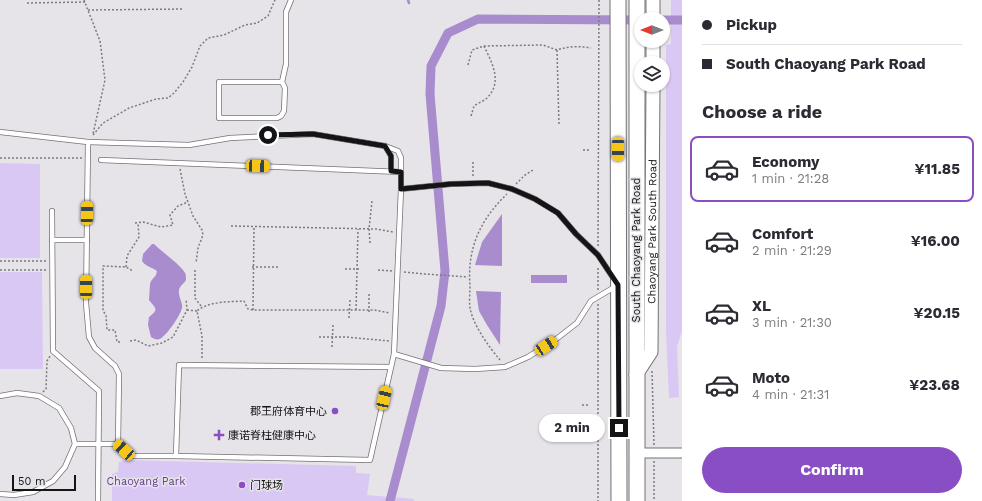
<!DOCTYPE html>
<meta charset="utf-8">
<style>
body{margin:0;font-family:"Work Sans","Noto Sans SC",sans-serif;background:#f7f7f7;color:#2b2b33;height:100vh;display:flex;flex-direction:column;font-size:15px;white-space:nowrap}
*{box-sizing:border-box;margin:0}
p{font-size:13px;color:#7c7c81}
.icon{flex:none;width:22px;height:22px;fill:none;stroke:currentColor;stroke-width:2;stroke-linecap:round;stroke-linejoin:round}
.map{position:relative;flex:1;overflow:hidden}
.drawer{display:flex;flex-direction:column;background:#fff;width:300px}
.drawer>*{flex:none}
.guide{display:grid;align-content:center;height:88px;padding:0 20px;background:#fff}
.needle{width:26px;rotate:270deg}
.controls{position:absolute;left:634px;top:12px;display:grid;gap:8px}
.controls a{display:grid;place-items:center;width:36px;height:36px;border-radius:50%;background:#fff;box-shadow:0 1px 3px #0004;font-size:20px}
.scale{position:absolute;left:12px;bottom:10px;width:64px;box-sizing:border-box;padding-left:4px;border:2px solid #141315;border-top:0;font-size:11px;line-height:14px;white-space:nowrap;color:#141315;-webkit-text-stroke:3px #e6e4e9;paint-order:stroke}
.end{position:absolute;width:18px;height:18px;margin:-9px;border:5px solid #141315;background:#fff;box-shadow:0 0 0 2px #fff}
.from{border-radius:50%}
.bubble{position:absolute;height:28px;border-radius:14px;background:#fff;box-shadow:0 1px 3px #0004;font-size:13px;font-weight:700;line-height:28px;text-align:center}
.car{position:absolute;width:12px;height:24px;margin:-12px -6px;border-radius:5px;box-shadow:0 0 3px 1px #0007;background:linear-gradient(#f5c518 24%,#345 0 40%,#f5c518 0 76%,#345 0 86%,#f5c518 0)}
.guide b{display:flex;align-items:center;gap:14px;height:38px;font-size:15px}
.guide b+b{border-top:1px solid #e1e1e2}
.guide i{width:10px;height:10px;background:#2b2b33}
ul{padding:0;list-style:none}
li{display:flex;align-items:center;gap:12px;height:66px;margin:0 8px 6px;padding:0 12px;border:2px solid transparent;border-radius:8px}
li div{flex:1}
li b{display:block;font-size:15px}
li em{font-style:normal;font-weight:700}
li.on{border-color:#894ec4}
li>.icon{width:36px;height:36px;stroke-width:1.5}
h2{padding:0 20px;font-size:18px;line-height:48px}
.primary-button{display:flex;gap:8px;margin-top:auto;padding:8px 20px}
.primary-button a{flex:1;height:46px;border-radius:24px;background:#894ec4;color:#fff;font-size:16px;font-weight:700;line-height:46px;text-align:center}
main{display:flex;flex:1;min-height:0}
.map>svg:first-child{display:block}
.green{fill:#dac8f4}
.water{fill:#a98ccd}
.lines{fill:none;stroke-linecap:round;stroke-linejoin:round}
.stream{stroke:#a98ccd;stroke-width:2.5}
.canal{stroke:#a98ccd;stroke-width:9}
.lane-casing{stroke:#737276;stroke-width:6}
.street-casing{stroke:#737276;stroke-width:11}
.secondary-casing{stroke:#737276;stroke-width:15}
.primary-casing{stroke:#737276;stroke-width:17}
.path{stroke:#7c7a7e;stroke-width:1.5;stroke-dasharray:2 2;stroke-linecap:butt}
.lane{stroke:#fff;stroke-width:4.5}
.street{stroke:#fff;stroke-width:9}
.secondary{stroke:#fff;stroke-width:13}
.primary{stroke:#fff;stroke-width:15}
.route{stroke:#141315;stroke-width:5}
.poi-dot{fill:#894ec4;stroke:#e6e4e9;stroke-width:1.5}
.labels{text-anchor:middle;stroke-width:3;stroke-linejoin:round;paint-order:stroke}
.street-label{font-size:11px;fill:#141315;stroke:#e6e4e9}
.poi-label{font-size:11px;fill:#141315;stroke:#e6e4e9;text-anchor:start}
.park-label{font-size:11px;fill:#66408f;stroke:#e6e4e9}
</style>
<main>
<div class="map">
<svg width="682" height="501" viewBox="0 0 682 501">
<rect width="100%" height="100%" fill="#e6e4e9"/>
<!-- green -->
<g class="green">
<polygon points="671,0 682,0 682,331 677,347 679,397 669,398 666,331 666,45 671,44"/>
<polygon points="0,163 40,164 40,258 0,258"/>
<polygon points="0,272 42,272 43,369 0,369"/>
<polygon points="127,460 356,466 356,473 370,474 367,495 414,499 414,501 112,501 112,474 118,472 119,462"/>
</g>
<!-- water -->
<g class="water">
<polygon points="502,214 502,266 475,265 482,242"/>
<path d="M 152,244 L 154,244 C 160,250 183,267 185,273 C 186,274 186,279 186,280 C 184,284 180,285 179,290 C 178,297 183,302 182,308 C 180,316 167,335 160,339 C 157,340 154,339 151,337 L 148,325 L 149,317 C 159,309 156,309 149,300 L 150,284 L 151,281 L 156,275 L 157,271 C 152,267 146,267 142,261 L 143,254 Z"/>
<rect x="531" y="275" width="36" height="8"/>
<polygon points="476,291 501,292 500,345 487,325 479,311"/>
</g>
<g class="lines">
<!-- stream -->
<polyline class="stream" points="408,0 409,3"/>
<!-- canal -->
<g class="canal">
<polyline points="663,20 682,20"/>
<polyline points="390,501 441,306 445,271 430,94 431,66 448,33 478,19 641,20"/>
</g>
<!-- lane casing -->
<g class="lane-casing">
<g id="lane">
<polyline points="282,82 219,82 219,118 277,118 281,116 284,111 285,88 282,82 286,64 286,12 291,0"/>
<polyline points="0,132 88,142 86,303 89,337 95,348 115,366 119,374 118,444"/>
<polyline points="88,142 189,145 230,138 313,134 385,146 398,151 401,158 401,189"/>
<polyline points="385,146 391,156 391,171"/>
<polyline points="101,160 401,172"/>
<polygon points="488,183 512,189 535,199 558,213 576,234 598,255 618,285 591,301 577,323 555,340 528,357 505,367 475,369 441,368 394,354 401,189 451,184"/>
<polyline points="52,211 53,351 99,391 98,501"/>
<polyline points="52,240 87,240"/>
<polyline points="390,367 179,365 176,456 370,460 394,354"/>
<polyline points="0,396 17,393 39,396 59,408 71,428 75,444 65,467 53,481 33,492 14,495 0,494"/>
<polyline points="75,444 118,444 131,456 176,456"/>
</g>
</g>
<!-- street casing -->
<g class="street-casing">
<polyline id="street" points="636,453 682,453"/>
</g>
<!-- secondary casing -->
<g class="secondary-casing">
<g id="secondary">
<polyline points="653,0 653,19"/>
<polyline points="653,63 653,41"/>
<path id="s1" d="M 636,375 L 651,352 L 653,85"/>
</g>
</g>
<!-- primary casing -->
<g class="primary-casing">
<g id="primary">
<polyline points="618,0 619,501"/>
<polyline points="637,0 637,501"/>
</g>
</g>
<!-- path -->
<g class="path">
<polyline points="84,0 100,41 105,80 93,134"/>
<polyline points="27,3 85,2"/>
<polyline points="88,10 184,9"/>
<polyline points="557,50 559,125"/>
<path d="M 468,65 L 472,50 L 484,46 L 543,45 L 557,50 C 569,46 579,46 591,48"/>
<path d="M 471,116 L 474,106 C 478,103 484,101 487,98 C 503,82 492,63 484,46"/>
<polyline points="93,135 103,123 129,108 156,99 168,98 174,93 183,82 192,67 200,46 208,38 224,35 245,25 257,23 268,16 275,0"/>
<polyline points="583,150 591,150"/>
<polyline points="0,158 82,158"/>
<polyline points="473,162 473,178"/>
<polyline points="180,169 185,194 193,216 202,230 203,235 198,248 196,263"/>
<polyline points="516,184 525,175 533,170"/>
<polyline points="135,223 143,222 161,227 173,225 170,215 178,206 188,202"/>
<polyline points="231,226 376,229 393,232"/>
<polyline points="370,243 369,229 372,201"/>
<polyline points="598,246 599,0"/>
<polyline points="0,261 46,261"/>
<polyline points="126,267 127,256 139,237 138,223"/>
<polyline points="252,267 280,267"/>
<polyline points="345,269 361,269"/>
<polyline points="0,270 46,270"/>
<polyline points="195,270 195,298 201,306"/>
<polyline points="378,270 392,271"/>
<polyline points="404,272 425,274 468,277"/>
<polyline points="598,290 598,266"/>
<polyline points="369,294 369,314"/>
<polyline points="598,304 598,501"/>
<polyline points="187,310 197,311"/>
<polyline points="253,310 254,226"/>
<polyline points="356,310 358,229"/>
<polyline points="349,318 350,300"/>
<polyline points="319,337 346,337 389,341"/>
<polyline points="130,341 136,340 148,346 162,343 173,337 187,310 186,299"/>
<polyline points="120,342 117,342 115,330 107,330 106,315 103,311 103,266 126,267 133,271"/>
<polyline points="332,347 333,325"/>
<path d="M 202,358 L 202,336 L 197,311 C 209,301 229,302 244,301 L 248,309 L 253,310 L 374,310 L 390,313"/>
<path d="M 500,360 C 489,347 473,325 470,308 C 469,301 470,293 470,286 C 467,248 480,220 507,194"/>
<polyline points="652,371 654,445"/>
<polyline points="43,392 46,389 47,361 50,356"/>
<polyline points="582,405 589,405"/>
<polyline points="654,461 654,501"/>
</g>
<!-- lane -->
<use href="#lane" class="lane"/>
<!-- street -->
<use href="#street" class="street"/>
<!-- secondary -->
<use href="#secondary" class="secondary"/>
<!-- primary -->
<use href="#primary" class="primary"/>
</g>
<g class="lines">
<!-- route -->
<polyline class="route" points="268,135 313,134 385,146 391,156 391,171 401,172 401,189 451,184 488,183 512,189 535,199 558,213 576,234 598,255 618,285 619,428"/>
</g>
<!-- markers -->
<g class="poi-dot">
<circle cx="335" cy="411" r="4"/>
<path d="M217 429h4v4h4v4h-4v4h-4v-4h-4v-4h4z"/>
<circle cx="242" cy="485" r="4"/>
</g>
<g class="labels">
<!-- street labels -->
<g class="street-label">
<text dy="4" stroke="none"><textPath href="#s1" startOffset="148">Chaoyang Park South Road</textPath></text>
<text transform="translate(636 250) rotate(-90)" y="4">South Chaoyang Park Road</text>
</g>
<!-- poi labels -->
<g class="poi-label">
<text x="327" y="415" text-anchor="end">郡王府体育中心</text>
<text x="228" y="439">康诺脊柱健康中心</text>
<text x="250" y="489">门球场</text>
</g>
<!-- park labels -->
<g class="park-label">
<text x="146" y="485">Chaoyang Park</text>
</g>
</g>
</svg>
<div class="controls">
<a><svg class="needle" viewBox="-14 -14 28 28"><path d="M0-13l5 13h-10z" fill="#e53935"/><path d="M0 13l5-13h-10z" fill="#7c7c81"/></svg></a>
<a><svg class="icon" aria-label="layers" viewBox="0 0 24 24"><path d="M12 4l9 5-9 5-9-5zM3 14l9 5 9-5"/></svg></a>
</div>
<div class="scale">50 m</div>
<i class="end from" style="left:268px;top:135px"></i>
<i class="end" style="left:619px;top:428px"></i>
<div class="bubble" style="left:539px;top:414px;width:66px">2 min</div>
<i class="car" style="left:618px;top:149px;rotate:180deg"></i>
<i class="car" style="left:258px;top:166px;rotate:92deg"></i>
<i class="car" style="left:87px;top:213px;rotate:1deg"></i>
<i class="car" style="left:86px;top:287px;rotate:0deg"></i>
<i class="car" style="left:546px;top:346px;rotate:57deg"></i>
<i class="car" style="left:384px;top:398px;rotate:13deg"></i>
<i class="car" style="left:124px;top:450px;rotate:312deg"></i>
</div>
<section class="drawer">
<div class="guide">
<b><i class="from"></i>Pickup</b>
<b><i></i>South Chaoyang Park Road</b>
</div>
<h2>Choose a ride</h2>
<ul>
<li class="on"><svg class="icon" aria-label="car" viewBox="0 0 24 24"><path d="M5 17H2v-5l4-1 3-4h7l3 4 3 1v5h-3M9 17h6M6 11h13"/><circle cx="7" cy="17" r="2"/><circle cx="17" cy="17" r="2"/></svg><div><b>Economy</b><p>1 min · 21:28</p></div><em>¥11.85</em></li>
<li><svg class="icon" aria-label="car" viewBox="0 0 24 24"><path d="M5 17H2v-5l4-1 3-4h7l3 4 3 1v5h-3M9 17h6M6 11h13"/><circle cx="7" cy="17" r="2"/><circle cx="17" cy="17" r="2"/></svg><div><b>Comfort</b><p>2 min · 21:29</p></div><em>¥16.00</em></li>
<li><svg class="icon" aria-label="car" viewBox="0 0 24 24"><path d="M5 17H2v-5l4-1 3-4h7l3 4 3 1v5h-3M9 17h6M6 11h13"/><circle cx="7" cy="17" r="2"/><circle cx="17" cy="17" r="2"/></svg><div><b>XL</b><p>3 min · 21:30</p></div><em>¥20.15</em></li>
<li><svg class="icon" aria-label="car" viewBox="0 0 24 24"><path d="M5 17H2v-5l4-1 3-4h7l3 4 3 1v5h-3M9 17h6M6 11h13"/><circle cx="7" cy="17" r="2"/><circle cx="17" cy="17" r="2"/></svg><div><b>Moto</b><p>4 min · 21:31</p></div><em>¥23.68</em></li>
</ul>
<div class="primary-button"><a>Confirm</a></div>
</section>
</main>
